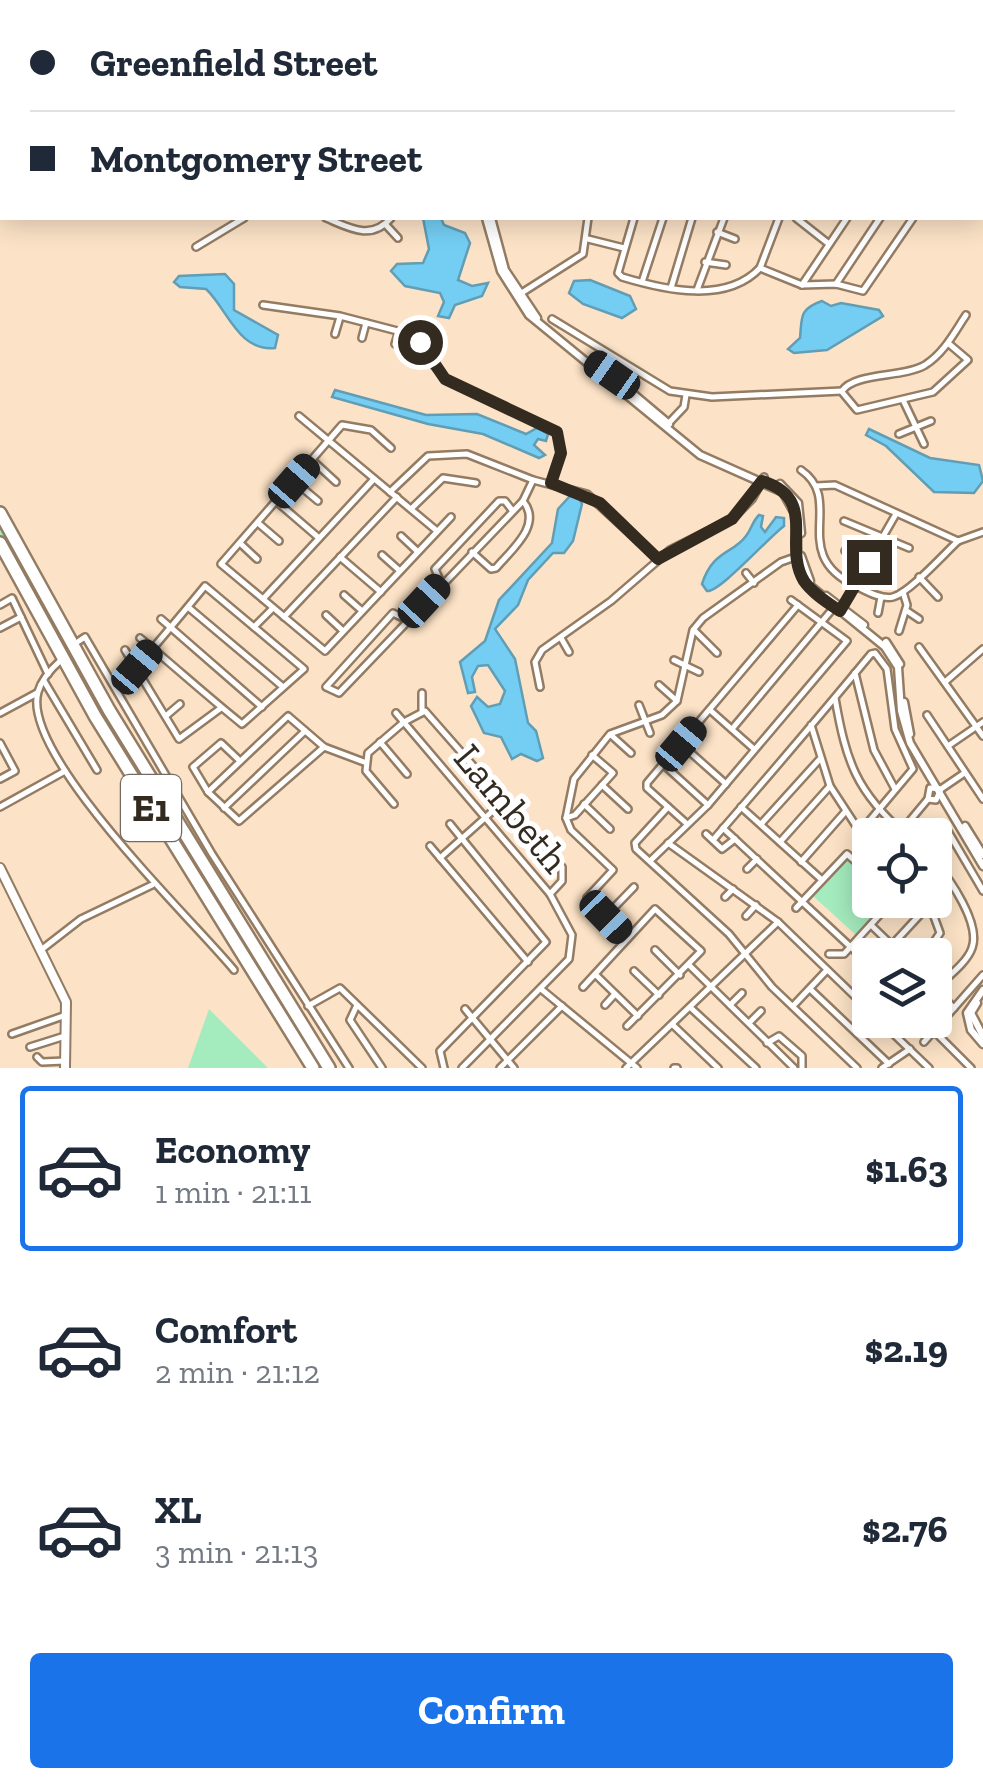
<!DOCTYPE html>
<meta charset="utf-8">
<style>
body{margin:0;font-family:"Zilla Slab",serif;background:#f2f2f3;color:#1f2937;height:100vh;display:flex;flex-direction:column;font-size:38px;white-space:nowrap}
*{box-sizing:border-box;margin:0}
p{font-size:32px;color:#747a83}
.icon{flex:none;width:55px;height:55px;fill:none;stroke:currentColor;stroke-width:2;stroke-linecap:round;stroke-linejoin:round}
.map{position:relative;height:1068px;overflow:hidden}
.panel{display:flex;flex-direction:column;background:#fff;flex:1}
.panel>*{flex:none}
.banner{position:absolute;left:0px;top:0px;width:985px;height:220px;box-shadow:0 5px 25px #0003;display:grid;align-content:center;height:220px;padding:0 30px;background:#fff}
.tools{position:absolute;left:852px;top:818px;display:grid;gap:20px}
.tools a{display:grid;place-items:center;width:100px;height:100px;border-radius:10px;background:#fff;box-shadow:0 5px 25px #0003;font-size:50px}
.end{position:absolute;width:45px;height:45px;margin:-22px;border:12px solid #342b20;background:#fff;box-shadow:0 0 0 5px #fff}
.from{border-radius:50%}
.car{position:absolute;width:30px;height:60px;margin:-30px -15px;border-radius:12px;box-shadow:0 0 8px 2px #0007;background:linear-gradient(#222 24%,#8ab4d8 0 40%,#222 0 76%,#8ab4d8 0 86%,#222 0)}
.banner b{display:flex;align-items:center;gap:35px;height:95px;font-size:38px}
.banner b+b{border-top:2px solid #e0e1e3}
.banner i{width:25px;height:25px;background:#1f2937}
ul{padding:18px 0 0;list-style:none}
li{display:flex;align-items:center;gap:30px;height:165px;margin:0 20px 15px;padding:0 10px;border:5px solid transparent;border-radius:10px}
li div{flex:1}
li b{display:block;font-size:38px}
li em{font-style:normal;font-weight:800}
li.on{border-color:#1a73e8}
li>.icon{width:90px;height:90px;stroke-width:1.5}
.primary-button{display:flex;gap:20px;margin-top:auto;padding:20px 30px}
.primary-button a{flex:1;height:115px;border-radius:10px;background:#1a73e8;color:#fff;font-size:40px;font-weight:800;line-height:115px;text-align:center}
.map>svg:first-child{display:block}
.green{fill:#a4ebbd}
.water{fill:#74cef3;stroke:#619db4;stroke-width:2.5}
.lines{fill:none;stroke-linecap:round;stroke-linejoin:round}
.minor-casing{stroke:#937c63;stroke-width:10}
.tertiary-casing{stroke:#937c63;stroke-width:11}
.secondary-casing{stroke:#937c63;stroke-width:12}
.motorway-casing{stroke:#937c63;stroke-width:16}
.minor{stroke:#fff;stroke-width:5}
.tertiary{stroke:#fff;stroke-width:6}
.secondary{stroke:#fff;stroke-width:8}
.motorway{stroke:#fff;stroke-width:11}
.route{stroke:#342b20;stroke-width:12}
.labels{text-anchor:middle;stroke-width:10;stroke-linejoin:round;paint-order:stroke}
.shield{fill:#fff;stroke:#716b63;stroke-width:2.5}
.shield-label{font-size:38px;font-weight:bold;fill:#342b20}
.street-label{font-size:40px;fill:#342b20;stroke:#fff}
</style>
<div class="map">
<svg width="983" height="1068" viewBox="0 0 983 1068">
<rect width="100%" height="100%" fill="#fce3c7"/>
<!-- green -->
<g class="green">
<polygon points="0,519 326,1068 315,1068 86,693 0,538"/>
<polygon points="848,856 870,875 870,900 890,900 857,936 812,895"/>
<polygon points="209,1009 268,1068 188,1068"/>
</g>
<!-- water -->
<g class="water">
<polygon points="423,218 441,218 444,225 465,233 470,243 458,280 472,286 488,283 482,296 455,305 449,318 438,316 444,302 440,293 405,286 391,271 397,264 423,263 429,249"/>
<path d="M 225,274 L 234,284 L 234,310 L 278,335 L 275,348 C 238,352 227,308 206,289 L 180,287 L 174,282 L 179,276 Z"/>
<polygon points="590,280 630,296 636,309 622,318 583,304 569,293 574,281"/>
<path d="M 822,301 L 831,306 L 841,303 L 879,310 L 883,316 L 827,350 L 794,353 L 788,349 L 800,338 C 802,317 799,309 822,301 Z"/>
<polygon points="335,390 426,415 477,414 526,434 537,428 548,434 546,441 538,439 534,445 545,455 539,458 483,434 428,424 332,397"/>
<polygon points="869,429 930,458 979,465 983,481 974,493 934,492 886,446 866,435"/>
<polygon points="570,496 578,496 582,504 573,541 564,553 553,553 528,580 518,605 495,629 515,659 528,723 536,731 543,758 537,761 521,754 512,759 501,737 484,733 471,706 477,697 488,707 500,704 505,691 488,665 478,666 472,677 475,692 468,693 460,662 485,641 499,600 552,543 558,509"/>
<path d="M 759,515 L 763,516 L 761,527 L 765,532 L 776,517 L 784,518 L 784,526 C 768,538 719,593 707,591 L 702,584 C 713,550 733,554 746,536 C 752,528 752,522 759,515 Z"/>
</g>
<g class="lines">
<!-- minor casing -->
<g class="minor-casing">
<g id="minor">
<polyline points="25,0 25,2"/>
<polyline points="176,0 179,2"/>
<polyline points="193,0 197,2"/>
<polyline points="578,0 578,2"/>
<polyline points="658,0 659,2"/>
<polyline points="686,0 687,2"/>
<polyline points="715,0 715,2"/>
<polyline points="896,0 897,2"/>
<polyline points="354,2 355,0"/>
<polyline points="605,2 605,0"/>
<polyline points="639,2 644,0"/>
<polyline points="982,174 983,175"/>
<path d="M 326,218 C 350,228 371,241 391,218"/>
<path d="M 634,218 L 618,273 L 622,277 C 665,290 726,304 760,268"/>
<polyline points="796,218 829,244"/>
<polyline points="386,225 398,238"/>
<polyline points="717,232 735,239"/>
<polyline points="588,239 624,248"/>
<polyline points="196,247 244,218"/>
<polyline points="705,262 726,265"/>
<polyline points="760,268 802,285 836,284 863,291 913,218"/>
<polyline points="760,268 779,218"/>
<polyline points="642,282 663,218"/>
<polyline points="836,284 880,218"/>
<polyline points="802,285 847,218"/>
<polyline points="671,288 692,218"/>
<polyline points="697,290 724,218"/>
<polyline points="520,294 583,254 588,218"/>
<polyline points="263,305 340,316 409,334 445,379 557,432 561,453 551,483"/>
<polyline points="552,319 670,391 712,397 842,391"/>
<polyline points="335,334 340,317"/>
<polyline points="362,338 366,323"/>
<polyline points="395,344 399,331"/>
<path d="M 842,391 C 855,372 903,378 925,365 C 944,353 954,333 966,315"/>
<polyline points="842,392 857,410 933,392 968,360 948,343"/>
<polyline points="904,402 924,444"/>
<polyline points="299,416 437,531"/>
<polyline points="667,425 684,407 686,395"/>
<polyline points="899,434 931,421"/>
<polyline points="391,448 371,430 342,425 221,564 325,651 451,517"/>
<polyline points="312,460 336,482"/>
<path d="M 801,470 C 846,501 787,554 856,586 C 866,591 882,600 893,597 C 910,592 943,555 958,541"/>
<polyline points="294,481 318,501"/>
<polyline points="816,486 835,485 958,541 983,532"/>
<polyline points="390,492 428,456 467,454 533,480 587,494 658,559"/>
<polyline points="276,501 319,538"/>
<polyline points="412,508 443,478 476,483"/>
<polyline points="844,521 909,548"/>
<polyline points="258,523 279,541"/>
<polyline points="401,536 417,551"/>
<polyline points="241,544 257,559"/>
<polyline points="845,551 887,569"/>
<path d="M 472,552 L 491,569 L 496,568 C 511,550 543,525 523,501"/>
<polyline points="382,555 400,571"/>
<polyline points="340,557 381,592"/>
<polyline points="746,573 754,583"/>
<polyline points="919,577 938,597"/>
<polyline points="441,583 435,569 499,501 505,501 512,510"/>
<polyline points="344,595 361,610"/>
<polyline points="263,599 374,479"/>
<polyline points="0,605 12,598 48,674"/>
<polyline points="188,607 283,687"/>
<polyline points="840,611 896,514"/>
<polyline points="907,611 919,619"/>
<polyline points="878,613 881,597"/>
<polyline points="326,615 342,630"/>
<polyline points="284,617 397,497"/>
<polyline points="161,619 262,707"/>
<polyline points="407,620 393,613 326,687 339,693 523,501 533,480"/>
<polyline points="254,627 273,608"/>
<polyline points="0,628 21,617"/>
<polyline points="694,630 717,653"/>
<polyline points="899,631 907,605 903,592"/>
<polyline points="561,638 569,652"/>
<polyline points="79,641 85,637 212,854 349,1068"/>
<polyline points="919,647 983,736"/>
<polyline points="125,650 179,739 221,708"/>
<polyline points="674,660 699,672"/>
<path d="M 60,661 C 51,669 41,681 38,692 C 20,755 195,922 234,970"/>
<path d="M 137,667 C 160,640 183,613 205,586 L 304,669 L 242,724 C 207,696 174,666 140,638"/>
<polyline points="855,673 874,750 895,789"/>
<polyline points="44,681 97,770"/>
<polyline points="945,682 983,649"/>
<polyline points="659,685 677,701"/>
<polyline points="540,687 535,662 542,650 611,601 670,550 732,519 752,499 764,477"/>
<path d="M 835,698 C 846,761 856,792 906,835"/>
<polyline points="639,705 650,733"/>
<polyline points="422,710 422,693"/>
<polyline points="710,710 754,749"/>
<polyline points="0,713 37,693"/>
<polyline points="396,713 550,894 572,935 569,959 462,1068"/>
<polyline points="167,715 180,704"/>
<polyline points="927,715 983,799"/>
<polyline points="732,729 835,606"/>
<polyline points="611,735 631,753"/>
<polyline points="380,742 407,774"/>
<polyline points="0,743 15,771 0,779"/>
<polyline points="681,744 726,784"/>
<polyline points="948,746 983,722"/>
<polyline points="240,761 221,743 193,767 208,792 239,821 324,747"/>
<polyline points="663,764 708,805"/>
<polyline points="602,785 628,809"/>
<polyline points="941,789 930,788 928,799 936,800 941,789 963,774"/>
<polyline points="208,792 288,716 324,747 364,762"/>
<polyline points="394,804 366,771 368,753 404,722 425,711 562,867 562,881 550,894"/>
<polyline points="584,804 610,829"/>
<polyline points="0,807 65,771"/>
<polyline points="668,807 635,843 636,849 729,934 772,987 857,1068"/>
<polyline points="741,807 822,880"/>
<polyline points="224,808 305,731"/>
<polyline points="566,818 575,815 613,773 592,755"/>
<polyline points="686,823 647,788 647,783 798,605"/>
<polyline points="761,824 819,760"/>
<polyline points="723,828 870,965"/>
<polyline points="706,834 722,849 735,839"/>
<polyline points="898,835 928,799"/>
<polyline points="935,836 946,828 983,891"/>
<path d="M 713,840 C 766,779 819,717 871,654 L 875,653 L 887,669 L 895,729 L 913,769 L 860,832 L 830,786 L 811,725"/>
<polyline points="780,842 830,786"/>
<polyline points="668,843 778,922 870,1011"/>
<polyline points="430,846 528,962"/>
<polyline points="440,858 505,800"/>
<polyline points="651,860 708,805 847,641 791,600"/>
<polyline points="801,862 845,812"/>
<path d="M 935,862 C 950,879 981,924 972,948 C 967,963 946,978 935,989"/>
<polyline points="747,869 757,859"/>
<polyline points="725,897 733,889"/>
<polyline points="796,908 847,854 870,874"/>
<polyline points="746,916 756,905"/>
<polyline points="605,917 634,887"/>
<polyline points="872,926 902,955"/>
<polyline points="627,939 587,898 613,870 571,830 566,818 574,779 610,734 662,715 677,701 693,630 703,618 781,562 798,556"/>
<polyline points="892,945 929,905"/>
<polyline points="41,950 81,919 152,885"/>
<polyline points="655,950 680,975"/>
<polyline points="829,954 844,954 893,900"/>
<polyline points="925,955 940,933 928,900"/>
<polyline points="690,966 794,1068"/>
<polyline points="634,971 659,995"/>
<polyline points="597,976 638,1016"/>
<polyline points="866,985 870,980"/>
<polyline points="583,987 655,909 701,951 627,1026"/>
<polyline points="541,989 637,1068"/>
<polyline points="810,989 889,1064"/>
<polyline points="935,989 954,1008"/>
<polyline points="357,1005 350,1020 382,1068"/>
<polyline points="605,1005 615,994"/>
<polyline points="730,1005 742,993"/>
<polyline points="308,1006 340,988 422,1068"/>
<polyline points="793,1006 827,970"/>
<polyline points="465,1009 514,1068"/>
<polyline points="692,1009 756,1068"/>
<polyline points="879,1020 929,1068"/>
<polyline points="923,1020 971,1068"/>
<polyline points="749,1023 761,1011"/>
<polyline points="904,1023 907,1020"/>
<polyline points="674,1026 718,1068"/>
<polyline points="12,1034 66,1015"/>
<polyline points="924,1042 983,975"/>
<polyline points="767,1043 779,1036 802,1056 802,1068"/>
<polyline points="30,1047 65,1036"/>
<polyline points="37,1057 42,1062 65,1061"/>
<polyline points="444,1068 440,1051 546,942 450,824"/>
<polyline points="500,1068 562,1006"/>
<polyline points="626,1068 778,922"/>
<polyline points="674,1068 677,1068"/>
<polyline points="882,1068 910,1049"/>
</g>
</g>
<!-- tertiary casing -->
<g class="tertiary-casing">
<g id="tertiary">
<polyline points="486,218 501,271 529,315 700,455 783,492 797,517 797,557 804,581 885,647 898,667 901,711 910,743 983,866"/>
<polyline points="491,218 505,270 537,318"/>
<polyline points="606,371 669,424"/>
<polyline points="780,484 798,503 801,533"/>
<polyline points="801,556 810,581"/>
<polyline points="826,596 864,625"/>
<polyline points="886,642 900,664"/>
<polyline points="904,702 910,734"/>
<polyline points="965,826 983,855"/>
<polyline points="983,990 967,1013 971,1030 983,1044"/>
<polyline points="977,1003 971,1013 983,1036"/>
</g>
</g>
<!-- secondary casing -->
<g class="secondary-casing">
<polyline id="secondary" points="0,868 66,1002 65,1068"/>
</g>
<!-- motorway casing -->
<g class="motorway-casing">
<g id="motorway">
<polyline points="0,513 109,710 329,1068"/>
<polyline points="0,543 95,716 313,1068"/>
</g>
</g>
<!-- minor -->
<use href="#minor" class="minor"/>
<!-- tertiary -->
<use href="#tertiary" class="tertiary"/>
<!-- secondary -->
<use href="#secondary" class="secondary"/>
<!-- motorway -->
<use href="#motorway" class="motorway"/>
</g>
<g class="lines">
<!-- route -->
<path class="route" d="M 420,342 L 445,379 L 557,432 L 561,453 L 551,483 L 600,503 L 658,559 L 732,519 L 762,481 C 819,499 782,545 804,581 C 812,593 828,603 840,611 L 869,562"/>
</g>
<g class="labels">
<!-- shield labels -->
<rect class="shield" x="121" y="775" width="60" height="66" rx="8"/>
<g class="shield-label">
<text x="151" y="821">E1</text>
</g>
<!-- street labels -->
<g class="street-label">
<text transform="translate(512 808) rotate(50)" y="14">Lambeth</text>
</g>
</g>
</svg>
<div class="tools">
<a><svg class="icon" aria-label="locate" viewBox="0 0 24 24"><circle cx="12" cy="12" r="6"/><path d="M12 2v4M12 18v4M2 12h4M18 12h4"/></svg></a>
<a><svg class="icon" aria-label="layers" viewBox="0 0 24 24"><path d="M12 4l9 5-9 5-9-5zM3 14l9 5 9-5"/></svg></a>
</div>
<i class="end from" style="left:420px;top:342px"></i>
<i class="end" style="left:869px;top:562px"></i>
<i class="car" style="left:612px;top:375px;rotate:305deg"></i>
<i class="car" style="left:294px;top:481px;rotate:41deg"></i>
<i class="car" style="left:424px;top:601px;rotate:43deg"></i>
<i class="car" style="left:137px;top:667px;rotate:40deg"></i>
<i class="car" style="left:681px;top:744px;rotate:40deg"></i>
<i class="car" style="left:606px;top:917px;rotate:136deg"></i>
<div class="banner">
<b><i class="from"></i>Greenfield Street</b>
<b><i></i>Montgomery Street</b>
</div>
</div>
<section class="panel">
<ul>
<li class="on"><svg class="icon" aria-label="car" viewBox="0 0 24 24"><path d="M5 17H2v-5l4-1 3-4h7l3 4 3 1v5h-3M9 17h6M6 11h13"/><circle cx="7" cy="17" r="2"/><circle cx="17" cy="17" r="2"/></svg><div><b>Economy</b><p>1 min · 21:11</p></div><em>$1.63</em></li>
<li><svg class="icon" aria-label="car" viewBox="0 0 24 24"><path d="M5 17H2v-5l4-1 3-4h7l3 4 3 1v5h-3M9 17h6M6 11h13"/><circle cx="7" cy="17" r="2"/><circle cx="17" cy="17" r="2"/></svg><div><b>Comfort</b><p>2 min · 21:12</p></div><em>$2.19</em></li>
<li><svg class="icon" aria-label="car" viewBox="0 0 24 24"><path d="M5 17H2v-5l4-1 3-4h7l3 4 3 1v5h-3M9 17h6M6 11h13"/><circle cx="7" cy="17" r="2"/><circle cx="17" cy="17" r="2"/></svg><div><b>XL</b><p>3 min · 21:13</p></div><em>$2.76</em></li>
</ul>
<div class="primary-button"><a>Confirm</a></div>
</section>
